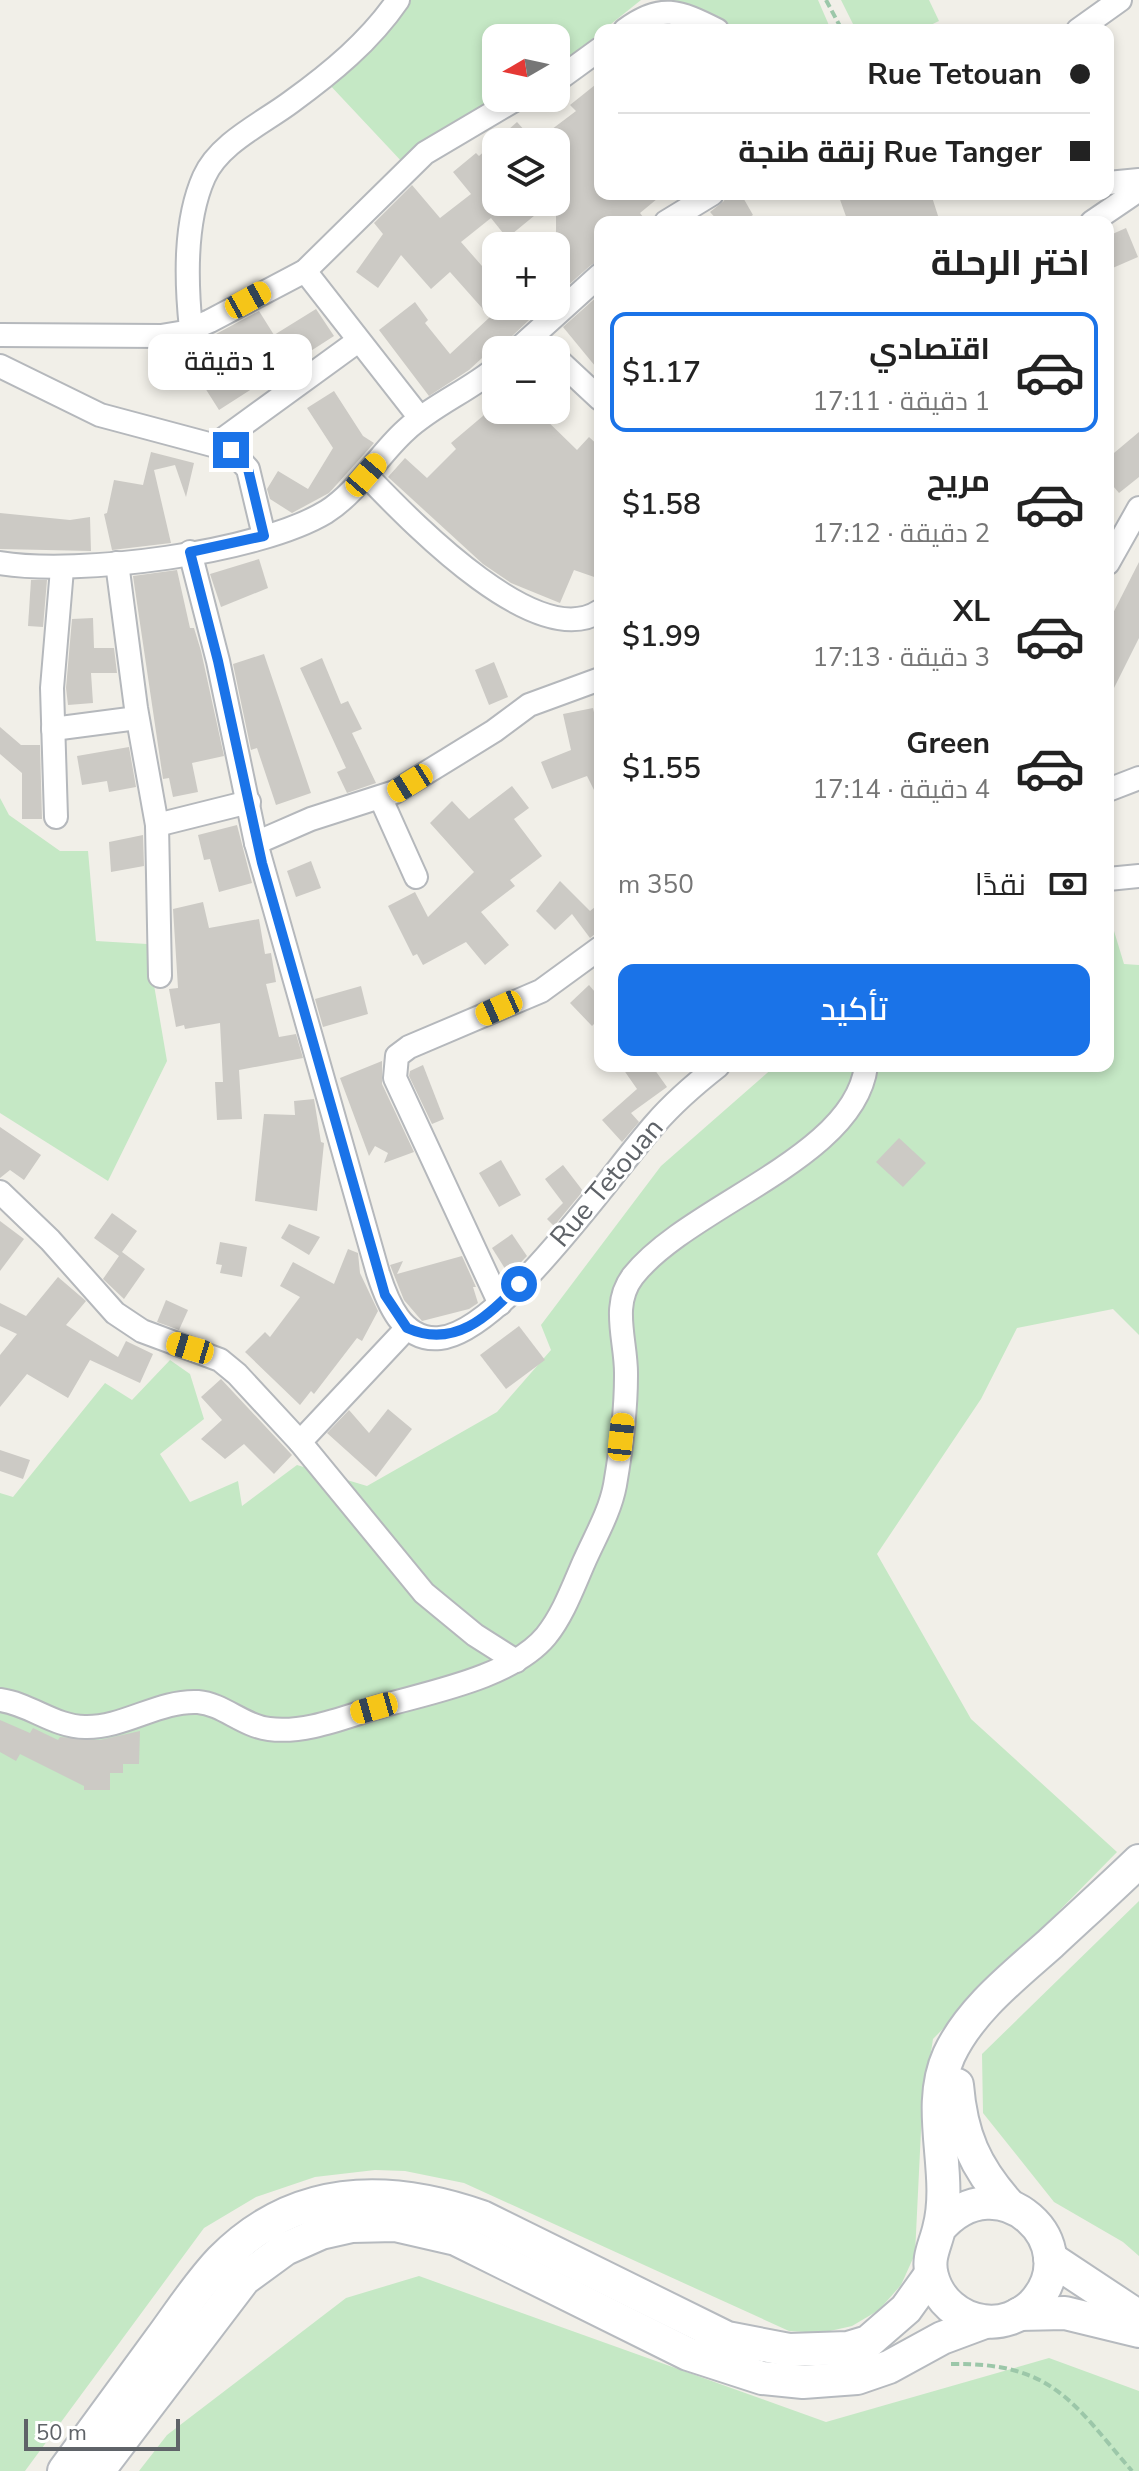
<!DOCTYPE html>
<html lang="ar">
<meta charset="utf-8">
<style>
body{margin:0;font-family:"Nunito Sans",Cairo,sans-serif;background:#f6f6f6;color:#222;direction:rtl;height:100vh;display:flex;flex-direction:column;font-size:30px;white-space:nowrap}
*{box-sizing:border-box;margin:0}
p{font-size:26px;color:#767676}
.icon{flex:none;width:44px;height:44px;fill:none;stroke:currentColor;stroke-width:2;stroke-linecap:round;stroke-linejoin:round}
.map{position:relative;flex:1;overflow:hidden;direction:ltr}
.side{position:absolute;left:594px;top:216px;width:520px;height:856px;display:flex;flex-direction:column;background:#fff;border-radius:16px;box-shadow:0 4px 12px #0003;direction:rtl}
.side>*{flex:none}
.banner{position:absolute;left:594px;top:24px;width:520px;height:176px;border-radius:16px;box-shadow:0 4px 12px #0003;direction:rtl;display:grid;align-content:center;height:176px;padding:0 24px;background:#fff}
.needle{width:52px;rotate:261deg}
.fabs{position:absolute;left:482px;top:24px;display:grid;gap:16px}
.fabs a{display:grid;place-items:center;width:88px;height:88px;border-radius:16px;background:#fff;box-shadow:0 4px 12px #0003;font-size:40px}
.scale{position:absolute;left:24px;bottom:20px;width:156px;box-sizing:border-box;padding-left:8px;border:4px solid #5f6368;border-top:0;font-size:22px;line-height:28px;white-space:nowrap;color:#5f6368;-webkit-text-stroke:6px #fff;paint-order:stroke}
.end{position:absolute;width:36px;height:36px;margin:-18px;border:10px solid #1a73e8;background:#fff;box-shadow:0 0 0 4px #fff}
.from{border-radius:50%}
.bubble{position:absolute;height:56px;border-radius:16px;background:#fff;box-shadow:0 4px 12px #0003;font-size:26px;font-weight:600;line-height:56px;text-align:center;direction:rtl}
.car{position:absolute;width:24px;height:48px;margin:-24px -12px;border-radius:10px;box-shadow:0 0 6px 2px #0007;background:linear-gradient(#f5c518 24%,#345 0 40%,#f5c518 0 76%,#345 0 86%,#f5c518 0)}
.banner b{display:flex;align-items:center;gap:28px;height:76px;font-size:30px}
.banner b+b{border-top:2px solid #e0e0e0}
.banner i{width:20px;height:20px;background:#222}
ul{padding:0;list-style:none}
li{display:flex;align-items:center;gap:24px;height:120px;margin:0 16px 12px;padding:0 8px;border:4px solid transparent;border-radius:16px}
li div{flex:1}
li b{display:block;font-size:30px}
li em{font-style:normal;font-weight:600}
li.selected{border-color:#1a73e8}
li>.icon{width:72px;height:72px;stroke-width:1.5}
h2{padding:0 24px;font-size:36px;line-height:96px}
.pay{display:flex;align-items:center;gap:20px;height:88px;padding:0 24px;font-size:30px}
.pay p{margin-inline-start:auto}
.button{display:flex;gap:16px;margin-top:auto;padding:16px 24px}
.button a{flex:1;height:92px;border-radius:16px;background:#1a73e8;color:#fff;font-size:32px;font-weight:600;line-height:92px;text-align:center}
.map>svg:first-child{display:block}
.green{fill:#c5e8c5}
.building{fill:#cccac5}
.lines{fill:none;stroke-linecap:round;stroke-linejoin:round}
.street-casing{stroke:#b5b8bc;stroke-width:26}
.secondary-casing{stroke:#b6babf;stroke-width:36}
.path{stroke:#9cc7a9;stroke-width:4;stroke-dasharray:8 4;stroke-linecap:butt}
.street{stroke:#fff;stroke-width:22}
.secondary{stroke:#fff;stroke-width:32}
.route{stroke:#1a73e8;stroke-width:10}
.labels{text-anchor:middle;stroke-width:6;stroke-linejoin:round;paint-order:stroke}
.street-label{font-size:28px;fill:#5f6368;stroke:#fff}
</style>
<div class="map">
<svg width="1139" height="2471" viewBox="0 0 1139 2471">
<rect width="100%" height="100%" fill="#f1efe8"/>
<!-- green -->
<g class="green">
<polygon points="394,0 641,0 556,68 556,38 496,38 496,98 503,98 404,164 327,82"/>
<polygon points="659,0 818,0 831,30 727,30"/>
<polygon points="841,0 929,0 939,21 920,30 856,30"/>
<polygon points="0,798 9,815 60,851 88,851 96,941 147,944 167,1061 108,1181 0,1113"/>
<polygon points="1108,921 1111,921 1124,964 1139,965 1139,1335 1113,1309 1017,1328 981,1399 877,1554 971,1719 1117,1852 933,2039 922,2110 915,2254 901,2285 879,2310 852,2326 821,2333 789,2331 464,2183 405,2171 375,2170 315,2177 256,2197 204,2228 25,2471 0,2471 0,1493 13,1497 105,1383 132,1400 170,1360 190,1374 204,1419 160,1454 190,1502 238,1481 242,1506 297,1465 367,1486 497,1412 551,1350 541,1325 661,1166 775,1066 1108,1066"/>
<polygon points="1139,1901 1139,2256 1123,2242 1054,2202 983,2113 982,2054"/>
<polygon points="419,2276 826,2422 1049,2358 1139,2391 1139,2471 139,2471 167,2435 346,2298"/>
</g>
<!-- building -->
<g class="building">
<polygon points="600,81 600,194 663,194 640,213 647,222 600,222 600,261 591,265 556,296 556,142 496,142 496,202 551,202 507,238 491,218 461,242 496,282 496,306 517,306 529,320 509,339 506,336 469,370 429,396 379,330 415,302 428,320 425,323 450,354 490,317 450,272 431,289 401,255 378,288 356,272 383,234 374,223 412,185 440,218 471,194 453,172 476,153 479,156 517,122 535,142 576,111 570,105"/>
<polygon points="726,194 741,194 753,215 741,222 719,222 710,212 724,201"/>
<polygon points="838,194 873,194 875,200 896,194 931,194 940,222 848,222"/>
<polygon points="1126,228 1138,257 1108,270 1108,236"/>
<polygon points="600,294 600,372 563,327"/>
<polygon points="316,309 334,336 219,410 179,347 216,334 259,311 274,335"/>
<polygon points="334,391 363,436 374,443 329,493 292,513 270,499 267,489 278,471 308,489 333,448 307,408"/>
<polygon points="490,410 536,410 577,450 589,437 600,447 600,579 574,570 560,603 511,583 483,564 388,477 405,458 427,478 456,449 451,443"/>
<polygon points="1139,432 1139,477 1119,493 1108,480 1108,458"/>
<polygon points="151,452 194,463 186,497 175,465 154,470 171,543 112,550 104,514 107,513 114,480 143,485"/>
<polygon points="0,513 70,520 90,517 91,551 0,549"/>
<polygon points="259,559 268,588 221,607 210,574"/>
<polygon points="1139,562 1139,638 1108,700 1108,623"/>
<polygon points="177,570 190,628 194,628 201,651 224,756 192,763 198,792 173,797 169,778 163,779 133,576"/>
<polygon points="31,580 47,580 43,627 28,626"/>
<polygon points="93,618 94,648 114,648 117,673 91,673 93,703 68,705 66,688 72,619"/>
<polygon points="264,654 311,793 276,805 257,748 251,750 233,664"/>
<polygon points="322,658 341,704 348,701 362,729 352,733 376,783 347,793 337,772 346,768 300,668"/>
<polygon points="494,662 508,697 489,705 475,670"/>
<polygon points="593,708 597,725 600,724 600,802 587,776 552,789 541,762 571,750 563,714"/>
<polygon points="0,727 21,745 40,745 42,819 22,819 22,773 0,754"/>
<polygon points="129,747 136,787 109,792 107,781 82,785 77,756"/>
<polygon points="512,786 529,808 514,819 542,856 510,880 515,886 481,912 509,945 485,965 466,942 423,965 417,954 413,956 388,906 415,892 428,917 474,872 430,823 452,801 469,819"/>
<polygon points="237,825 252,883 219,892 210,859 204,860 198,835"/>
<polygon points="143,835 144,866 111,872 109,842"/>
<polygon points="311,861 321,888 296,897 287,871"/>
<polygon points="560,881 590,911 600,903 600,930 590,938 572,914 555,930 536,911"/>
<polygon points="203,902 209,928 259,919 265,954 271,953 276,982 266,984 279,1037 296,1034 303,1058 239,1070 242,1119 217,1120 215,1082 223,1082 220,1023 185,1029 184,1025 176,1027 169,989 178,988 173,909"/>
<polygon points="589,985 600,998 600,1018 592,1026 570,1003"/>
<polygon points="361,986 368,1014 323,1027 315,999"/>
<polygon points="382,1061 382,1084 414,1152 384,1163 388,1153 375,1146 369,1156 340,1078"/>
<polygon points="423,1065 444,1119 432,1124 409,1076 410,1071"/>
<polygon points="621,1066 652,1066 667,1087 631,1113 639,1122 622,1142 602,1120 637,1089"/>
<polygon points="314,1099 321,1142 324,1143 317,1211 255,1201 264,1114 295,1115 294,1101"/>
<polygon points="0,1127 41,1155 24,1180 10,1170 0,1178"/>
<polygon points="899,1138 926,1163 903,1187 876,1162"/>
<polygon points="501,1160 521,1195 499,1207 479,1173"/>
<polygon points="563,1165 583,1191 554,1226 547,1219 563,1203 545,1179"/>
<polygon points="112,1213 137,1231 122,1252 145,1269 124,1299 103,1279 119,1256 94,1238"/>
<polygon points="0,1221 24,1239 0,1271"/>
<polygon points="289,1224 320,1237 309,1255 281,1238"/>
<polygon points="512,1234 527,1256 509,1275 492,1248"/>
<polygon points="220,1242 247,1247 242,1277 220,1273 222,1265 216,1264"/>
<polygon points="348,1249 358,1253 360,1273 378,1311 362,1341 357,1338 314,1394 311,1391 300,1405 245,1352 265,1332 270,1337 300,1297 280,1286 293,1262 334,1284"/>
<polygon points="462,1256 476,1287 473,1287 478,1303 469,1309 422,1321 404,1300 390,1265 403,1261 397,1274"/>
<polygon points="58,1277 86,1301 66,1325 118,1357 126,1341 153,1354 140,1383 90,1360 68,1398 27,1374 0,1407 0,1355 17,1334 0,1326 0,1303 26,1316"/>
<polygon points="166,1300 188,1310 179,1330 157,1322"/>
<polygon points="519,1326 545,1360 506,1389 480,1355"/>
<polygon points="221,1379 292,1455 274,1474 244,1444 225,1459 201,1439 222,1420 201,1397"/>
<polygon points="388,1409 412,1429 376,1477 327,1433 349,1410 369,1433"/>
<polygon points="0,1450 30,1460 23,1479 0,1471"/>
<polygon points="0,1720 30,1733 33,1728 58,1740 60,1737 100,1740 140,1731 139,1764 123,1764 123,1773 110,1773 110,1790 84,1790 84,1786 20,1754 16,1761 0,1752"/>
</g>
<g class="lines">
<!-- street casing -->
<g class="street-casing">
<g id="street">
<path d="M 625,30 C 661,3 679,11 717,30"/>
<polyline points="1078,30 1120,0"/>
<polyline points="556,81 600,49"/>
<polyline points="1108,183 1139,180"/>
<polyline points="666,222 712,194"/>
<polyline points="1092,222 1139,190"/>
<polyline points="305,271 420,418"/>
<path d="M 191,329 C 186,281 184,222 204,177 C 219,143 263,123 291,102 C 331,73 370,41 398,0"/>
<polyline points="0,335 161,336 185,332 210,321 305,271 425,153 518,98"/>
<polyline points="517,350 600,275"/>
<polyline points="556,358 600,399"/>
<polyline points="0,366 100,415 231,450 248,469 264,536"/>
<polyline points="215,445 358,341"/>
<path d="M 366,475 C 407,517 536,654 600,611"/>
<path d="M 190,552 L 218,661 L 256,843 L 378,1273 C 387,1301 402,1342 440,1338 C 502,1332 613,1171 655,1124 C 674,1102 695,1084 718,1066"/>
<path d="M 0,563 C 79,576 258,553 326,512 C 359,491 378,455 406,430 C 433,405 468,391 496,368"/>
<polyline points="117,563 136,708 157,825 160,976"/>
<polyline points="1108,563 1139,508"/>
<polyline points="53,729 137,718"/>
<polyline points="1108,790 1139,778"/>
<polyline points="381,799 416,877"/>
<polyline points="56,817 52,688 62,569"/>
<polyline points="157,825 249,802"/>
<polyline points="256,843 311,819 395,792 494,731 529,705 600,679"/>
<polyline points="1108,879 1139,876"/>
<polyline points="0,1192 50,1240 115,1313 142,1331 220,1360 237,1374 300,1442 424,1593 475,1635 516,1661"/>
<polyline points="500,1304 395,1078 397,1056 409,1047 541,991 600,948"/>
<polyline points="300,1442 407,1328"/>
<path d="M 0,1700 C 30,1704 55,1727 85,1727 C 124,1728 159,1700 198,1702 C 223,1704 243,1726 269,1729 C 306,1734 347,1716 382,1706 C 431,1692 512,1677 546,1636 C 563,1615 573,1587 584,1562 C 595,1537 610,1512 615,1485 C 621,1450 626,1412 626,1376 C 627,1342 610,1306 633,1276 C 689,1205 855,1158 866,1066"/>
</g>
</g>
<!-- secondary casing -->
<g class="secondary-casing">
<g id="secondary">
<path d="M 957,2085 C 961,2135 975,2167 1008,2204"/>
<path d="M 939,2229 C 998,2159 1089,2245 1033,2304 C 1020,2317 1001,2324 983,2321 C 959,2318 938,2300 932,2276 C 927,2258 935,2246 939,2229 C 954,2173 924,2110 949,2055 C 970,2010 1014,1976 1050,1944 C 1080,1916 1110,1889 1139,1861"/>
<polyline points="1050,2258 1139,2317"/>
<polyline points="1019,2314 1065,2313 1139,2331"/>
<path d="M 64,2471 C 97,2426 129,2382 162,2337 C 181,2311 199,2283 221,2260 C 296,2184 388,2184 482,2217 L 727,2338 L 789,2350 L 848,2348 L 868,2342 L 906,2309 L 931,2274"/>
<polyline points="98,2471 244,2279 285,2249 321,2233 352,2226 395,2225 456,2239 688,2354 762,2378 803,2382 857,2378 889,2367 942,2338 985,2322"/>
</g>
</g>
<!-- path -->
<g class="path">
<polyline points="826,0 842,30"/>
<path d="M 951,2364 C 1053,2362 1073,2403 1132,2471"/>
</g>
<!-- street -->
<use href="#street" class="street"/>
<!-- secondary -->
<use href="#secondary" class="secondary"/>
</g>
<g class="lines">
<!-- route -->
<path class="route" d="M 231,450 L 248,469 L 264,536 L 190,552 L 218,661 L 262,863 L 385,1295 L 407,1328 C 454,1349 488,1317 519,1284"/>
</g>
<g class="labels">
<!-- street labels -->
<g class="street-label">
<text transform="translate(606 1182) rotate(-50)" y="10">Rue Tetouan</text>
</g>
</g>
</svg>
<div class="fabs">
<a><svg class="needle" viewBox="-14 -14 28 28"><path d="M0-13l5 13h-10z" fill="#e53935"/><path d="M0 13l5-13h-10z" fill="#767676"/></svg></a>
<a><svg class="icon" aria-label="layers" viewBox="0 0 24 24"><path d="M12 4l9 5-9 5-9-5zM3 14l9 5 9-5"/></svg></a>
<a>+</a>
<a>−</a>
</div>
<div class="scale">50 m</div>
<i class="end from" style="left:519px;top:1284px"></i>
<i class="end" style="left:231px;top:450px"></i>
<div class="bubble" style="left:148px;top:334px;width:164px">1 دقيقة</div>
<i class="car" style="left:248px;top:300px;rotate:61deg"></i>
<i class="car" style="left:366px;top:475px;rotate:41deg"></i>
<i class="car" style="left:410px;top:783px;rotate:238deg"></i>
<i class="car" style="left:499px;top:1008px;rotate:246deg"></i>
<i class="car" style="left:190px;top:1348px;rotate:287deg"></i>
<i class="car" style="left:621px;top:1437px;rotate:6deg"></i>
<i class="car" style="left:374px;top:1708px;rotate:254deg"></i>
<div class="banner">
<b><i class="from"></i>Rue Tetouan</b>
<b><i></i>Rue Tanger زنقة طنجة</b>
</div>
<section class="side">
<h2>اختر الرحلة</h2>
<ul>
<li class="selected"><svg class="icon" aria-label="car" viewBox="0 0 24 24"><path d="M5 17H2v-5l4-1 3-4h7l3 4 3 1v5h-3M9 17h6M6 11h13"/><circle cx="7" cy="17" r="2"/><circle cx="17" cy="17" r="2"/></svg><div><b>اقتصادي</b><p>1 دقيقة · 17:11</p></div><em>$1.17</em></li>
<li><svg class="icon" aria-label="car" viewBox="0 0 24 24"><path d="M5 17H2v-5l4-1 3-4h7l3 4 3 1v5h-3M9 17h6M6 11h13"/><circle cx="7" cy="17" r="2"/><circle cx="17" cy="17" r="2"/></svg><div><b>مريح</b><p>2 دقيقة · 17:12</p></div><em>$1.58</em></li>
<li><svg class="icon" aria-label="car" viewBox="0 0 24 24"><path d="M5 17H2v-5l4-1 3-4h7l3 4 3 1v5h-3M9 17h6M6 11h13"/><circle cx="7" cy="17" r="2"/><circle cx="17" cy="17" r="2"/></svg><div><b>XL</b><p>3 دقيقة · 17:13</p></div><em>$1.99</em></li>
<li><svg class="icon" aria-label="car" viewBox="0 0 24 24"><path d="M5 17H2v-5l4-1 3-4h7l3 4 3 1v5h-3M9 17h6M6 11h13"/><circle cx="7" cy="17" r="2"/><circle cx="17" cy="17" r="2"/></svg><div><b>Green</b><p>4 دقيقة · 17:14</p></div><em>$1.55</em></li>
</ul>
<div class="pay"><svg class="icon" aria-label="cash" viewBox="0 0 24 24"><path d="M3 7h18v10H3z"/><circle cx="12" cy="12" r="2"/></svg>نقدًا<p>350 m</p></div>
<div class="button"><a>تأكيد</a></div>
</section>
</div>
